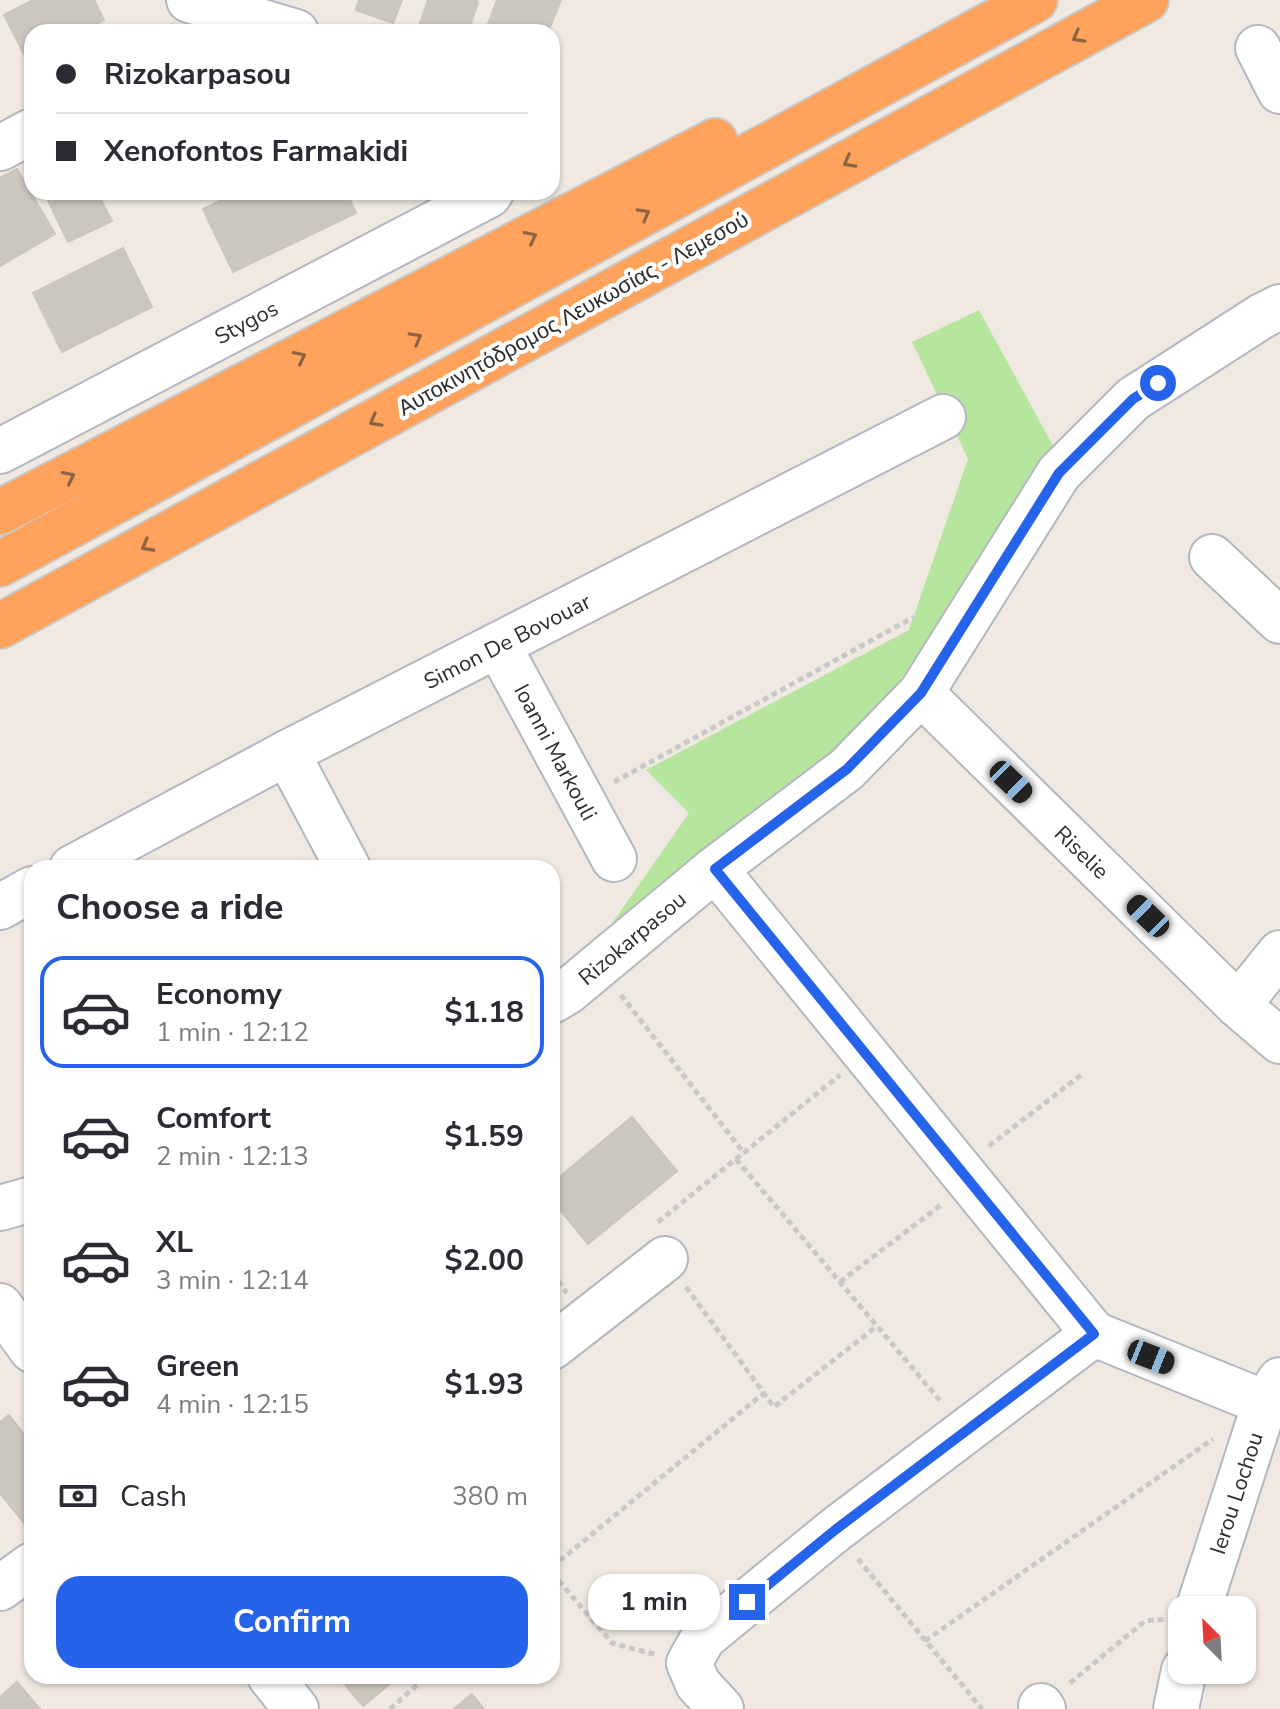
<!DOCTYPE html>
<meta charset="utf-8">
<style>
body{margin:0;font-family:"Nunito Sans",sans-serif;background:#f7f7f7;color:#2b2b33;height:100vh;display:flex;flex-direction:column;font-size:30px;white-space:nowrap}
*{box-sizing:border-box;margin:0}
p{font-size:26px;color:#7c7c81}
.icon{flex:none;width:44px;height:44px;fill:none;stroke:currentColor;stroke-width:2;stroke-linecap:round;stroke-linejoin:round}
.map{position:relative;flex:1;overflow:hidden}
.drawer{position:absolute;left:24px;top:860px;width:536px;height:824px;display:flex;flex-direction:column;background:#fff;border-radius:24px;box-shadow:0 2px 6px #0004}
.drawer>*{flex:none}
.guide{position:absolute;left:24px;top:24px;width:536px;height:176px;border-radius:24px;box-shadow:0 2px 6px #0004;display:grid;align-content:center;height:176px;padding:0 32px;background:#fff}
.needle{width:52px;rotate:336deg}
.fabs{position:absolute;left:1168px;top:1596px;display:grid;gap:16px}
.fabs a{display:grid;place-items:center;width:88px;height:88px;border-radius:16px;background:#fff;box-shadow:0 2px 6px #0004;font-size:40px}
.end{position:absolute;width:36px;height:36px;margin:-18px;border:10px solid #2563eb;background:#fff;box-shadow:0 0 0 4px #fff}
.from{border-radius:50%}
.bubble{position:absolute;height:56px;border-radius:24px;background:#fff;box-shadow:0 2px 6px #0004;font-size:26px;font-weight:700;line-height:56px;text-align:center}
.car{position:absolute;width:24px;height:48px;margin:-24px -12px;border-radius:10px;box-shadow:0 0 6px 2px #0007;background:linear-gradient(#222 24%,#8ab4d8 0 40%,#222 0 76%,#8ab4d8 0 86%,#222 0)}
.guide b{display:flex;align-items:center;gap:28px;height:76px;font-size:30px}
.guide b+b{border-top:2px solid #e1e1e2}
.guide i{width:20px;height:20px;background:#2b2b33}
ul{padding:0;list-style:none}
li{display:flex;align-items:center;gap:24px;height:112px;margin:0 16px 12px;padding:0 16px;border:4px solid transparent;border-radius:24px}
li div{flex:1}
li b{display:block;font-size:30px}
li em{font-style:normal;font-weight:700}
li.active{border-color:#2563eb}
li>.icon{width:72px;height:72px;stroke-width:1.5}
h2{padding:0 32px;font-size:36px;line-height:96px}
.pay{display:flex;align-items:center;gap:20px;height:88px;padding:0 32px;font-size:30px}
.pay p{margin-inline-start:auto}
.cta{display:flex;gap:16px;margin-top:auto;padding:16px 32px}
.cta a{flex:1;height:92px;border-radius:24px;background:#2563eb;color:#fff;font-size:32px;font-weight:700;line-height:92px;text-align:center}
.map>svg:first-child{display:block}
.green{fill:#b6e59e}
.building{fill:#cbc7bf;stroke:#cbc5ba;stroke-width:2}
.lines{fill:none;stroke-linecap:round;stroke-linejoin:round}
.minor-casing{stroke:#b4b7c1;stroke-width:48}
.highway-casing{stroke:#c9c9c9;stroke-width:48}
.path{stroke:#c9c9c9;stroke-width:5;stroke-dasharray:6 4;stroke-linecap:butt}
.minor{stroke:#fff;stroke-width:44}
.highway{stroke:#ffa35c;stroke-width:44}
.oneway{stroke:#8c6343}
.route{stroke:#2563eb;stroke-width:10}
.labels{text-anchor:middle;stroke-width:8;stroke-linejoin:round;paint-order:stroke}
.street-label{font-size:22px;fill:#2e2e2e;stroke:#fff}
</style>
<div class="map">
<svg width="1280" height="1709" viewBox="0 0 1280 1709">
<rect width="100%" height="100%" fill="#efe9e1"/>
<!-- green -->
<polygon class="green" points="979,310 1057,453 852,750 597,945 689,813 646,770 909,630 968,459 912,342"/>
<!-- building -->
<g class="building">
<polygon points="33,0 94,0 104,20 81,32 32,32 32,57 27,60 4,15"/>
<polygon points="359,0 402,0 393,23 356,10"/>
<polygon points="428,0 475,0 478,2 468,32 417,32"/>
<polygon points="497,0 561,0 548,32 485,32"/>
<polygon points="17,169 55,234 0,266 0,178"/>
<polygon points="44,192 97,192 112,221 68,242"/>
<polygon points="239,192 346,192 356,213 233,272 203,209"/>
<polygon points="123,248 152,307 62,352 33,293"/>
<polygon points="632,1117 677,1171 588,1244 552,1200 552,1183"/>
<polygon points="9,1415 32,1444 32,1523 27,1527 0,1493 0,1422"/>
<polygon points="338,1676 399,1676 363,1706"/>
<polygon points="17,1682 40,1709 0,1709 0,1697"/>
<polygon points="472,1694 484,1709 454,1709"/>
</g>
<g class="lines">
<!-- minor casing -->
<g class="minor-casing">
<g id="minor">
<polyline points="189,0 296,32"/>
<polyline points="1258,48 1280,91"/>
<polyline points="0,148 32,131"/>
<polyline points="0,451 489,195 491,192"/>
<polyline points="1212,557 1280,621"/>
<polyline points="498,645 614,859"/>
<polyline points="921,693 1238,1005 1280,1041"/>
<polyline points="287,753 348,868"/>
<polyline points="72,868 287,753 943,417"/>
<polyline points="715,869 1094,1334 1265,1403"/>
<polyline points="0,907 32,889"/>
<polyline points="552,1001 567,992 715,869 847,769 921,693 1059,473 1133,399 1262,316 1280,307"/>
<polyline points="1238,1005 1280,953"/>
<polyline points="0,1208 32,1199"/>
<polyline points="0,1306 32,1350"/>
<polyline points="552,1347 665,1259"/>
<polyline points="0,1588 32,1565"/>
<polyline points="1198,1610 1265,1403 1280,1380"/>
<polyline points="270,1676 296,1709"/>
<polyline points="1041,1706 1043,1709"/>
<polyline points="721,1709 698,1684 689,1663 703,1638 835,1530 1094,1334"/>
<polyline points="1176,1709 1184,1670"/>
</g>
</g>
<!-- highway casing -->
<g class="highway-casing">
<g id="highway">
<polyline points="0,512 715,141"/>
<polyline points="0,564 1035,0"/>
<polyline points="0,626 1146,0"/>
</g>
</g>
<!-- path -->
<g class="path">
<polyline points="614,782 914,617"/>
<polyline points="621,995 744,1153"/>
<polyline points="989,1146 1081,1075"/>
<polyline points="736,1159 942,1403"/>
<polyline points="658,1222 840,1075"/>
<polyline points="552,1273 567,1293"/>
<polyline points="840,1282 941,1205"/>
<polyline points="686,1287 774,1407 877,1326"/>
<polyline points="858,1559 982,1709"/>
<polyline points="552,1567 764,1393"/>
<polyline points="552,1573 612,1643 657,1655"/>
<polyline points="925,1641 1213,1439"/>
<polyline points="1070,1683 1145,1621 1165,1619"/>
<polyline points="390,1709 427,1676"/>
</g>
<!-- minor -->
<use href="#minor" class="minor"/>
<!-- highway -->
<use href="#highway" class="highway"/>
</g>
<!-- one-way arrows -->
<defs><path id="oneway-chevron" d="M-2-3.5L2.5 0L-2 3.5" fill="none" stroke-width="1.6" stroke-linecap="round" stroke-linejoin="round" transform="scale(2)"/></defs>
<g class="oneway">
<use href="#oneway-chevron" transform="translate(1078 37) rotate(151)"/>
<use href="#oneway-chevron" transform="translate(849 162) rotate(151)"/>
<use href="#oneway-chevron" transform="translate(644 214) rotate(-29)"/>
<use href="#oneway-chevron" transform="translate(531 237) rotate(-27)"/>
<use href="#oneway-chevron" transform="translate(416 338) rotate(-29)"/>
<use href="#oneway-chevron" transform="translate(300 357) rotate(-27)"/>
<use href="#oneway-chevron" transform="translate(375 421) rotate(151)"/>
<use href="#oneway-chevron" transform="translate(69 477) rotate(-27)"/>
<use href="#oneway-chevron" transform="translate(147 546) rotate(151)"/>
</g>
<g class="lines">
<!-- route -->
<polyline class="route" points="747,1602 835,1530 1094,1334 715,869 847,769 921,693 1059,473 1133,399 1158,383"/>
</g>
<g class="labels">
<!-- street labels -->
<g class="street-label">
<text transform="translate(573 313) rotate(-29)" y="8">Αυτοκινητόδρομος Λευκωσίας - Λεμεσού</text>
<text transform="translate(246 322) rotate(-28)" y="8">Stygos</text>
<text transform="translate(507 641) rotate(-27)" y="8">Simon De Bovouar</text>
<text transform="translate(556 752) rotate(62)" y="8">Ioanni Markouli</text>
<text transform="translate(1082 852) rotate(44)" y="8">Riselie</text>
<text transform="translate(632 938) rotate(-40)" y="8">Rizokarpasou</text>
<text transform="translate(1236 1493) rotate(-72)" y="8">Ierou Lochou</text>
</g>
</g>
</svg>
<div class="fabs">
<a><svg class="needle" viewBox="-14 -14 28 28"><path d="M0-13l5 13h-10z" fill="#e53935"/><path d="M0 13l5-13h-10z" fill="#7c7c81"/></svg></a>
</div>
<i class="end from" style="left:1158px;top:383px"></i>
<i class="end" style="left:747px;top:1602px"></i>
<div class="bubble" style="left:588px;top:1574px;width:132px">1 min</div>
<i class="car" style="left:1011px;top:782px;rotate:134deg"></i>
<i class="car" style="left:1148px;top:916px;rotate:314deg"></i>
<i class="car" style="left:1151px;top:1357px;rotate:112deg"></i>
<div class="guide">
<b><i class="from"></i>Rizokarpasou</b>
<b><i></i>Xenofontos Farmakidi</b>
</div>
<section class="drawer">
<h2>Choose a ride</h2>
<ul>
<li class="active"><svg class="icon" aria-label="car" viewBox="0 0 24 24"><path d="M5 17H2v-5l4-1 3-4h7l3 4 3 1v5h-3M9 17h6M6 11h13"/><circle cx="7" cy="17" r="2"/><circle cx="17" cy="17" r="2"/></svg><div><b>Economy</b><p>1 min · 12:12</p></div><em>$1.18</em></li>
<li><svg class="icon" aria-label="car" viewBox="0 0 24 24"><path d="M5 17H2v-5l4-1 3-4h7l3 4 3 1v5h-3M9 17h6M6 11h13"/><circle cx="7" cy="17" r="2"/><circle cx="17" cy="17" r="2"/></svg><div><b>Comfort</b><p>2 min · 12:13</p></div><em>$1.59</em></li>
<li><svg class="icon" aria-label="car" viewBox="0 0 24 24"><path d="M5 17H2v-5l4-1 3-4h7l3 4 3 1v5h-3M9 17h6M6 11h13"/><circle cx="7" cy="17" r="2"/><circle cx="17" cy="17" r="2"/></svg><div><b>XL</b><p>3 min · 12:14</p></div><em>$2.00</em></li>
<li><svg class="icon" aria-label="car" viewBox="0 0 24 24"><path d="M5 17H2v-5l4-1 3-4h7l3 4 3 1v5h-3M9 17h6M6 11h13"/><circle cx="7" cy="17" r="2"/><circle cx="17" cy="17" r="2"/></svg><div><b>Green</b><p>4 min · 12:15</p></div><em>$1.93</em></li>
</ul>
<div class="pay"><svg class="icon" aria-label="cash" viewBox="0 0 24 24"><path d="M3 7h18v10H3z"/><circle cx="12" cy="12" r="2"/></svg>Cash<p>380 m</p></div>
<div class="cta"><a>Confirm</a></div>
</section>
</div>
